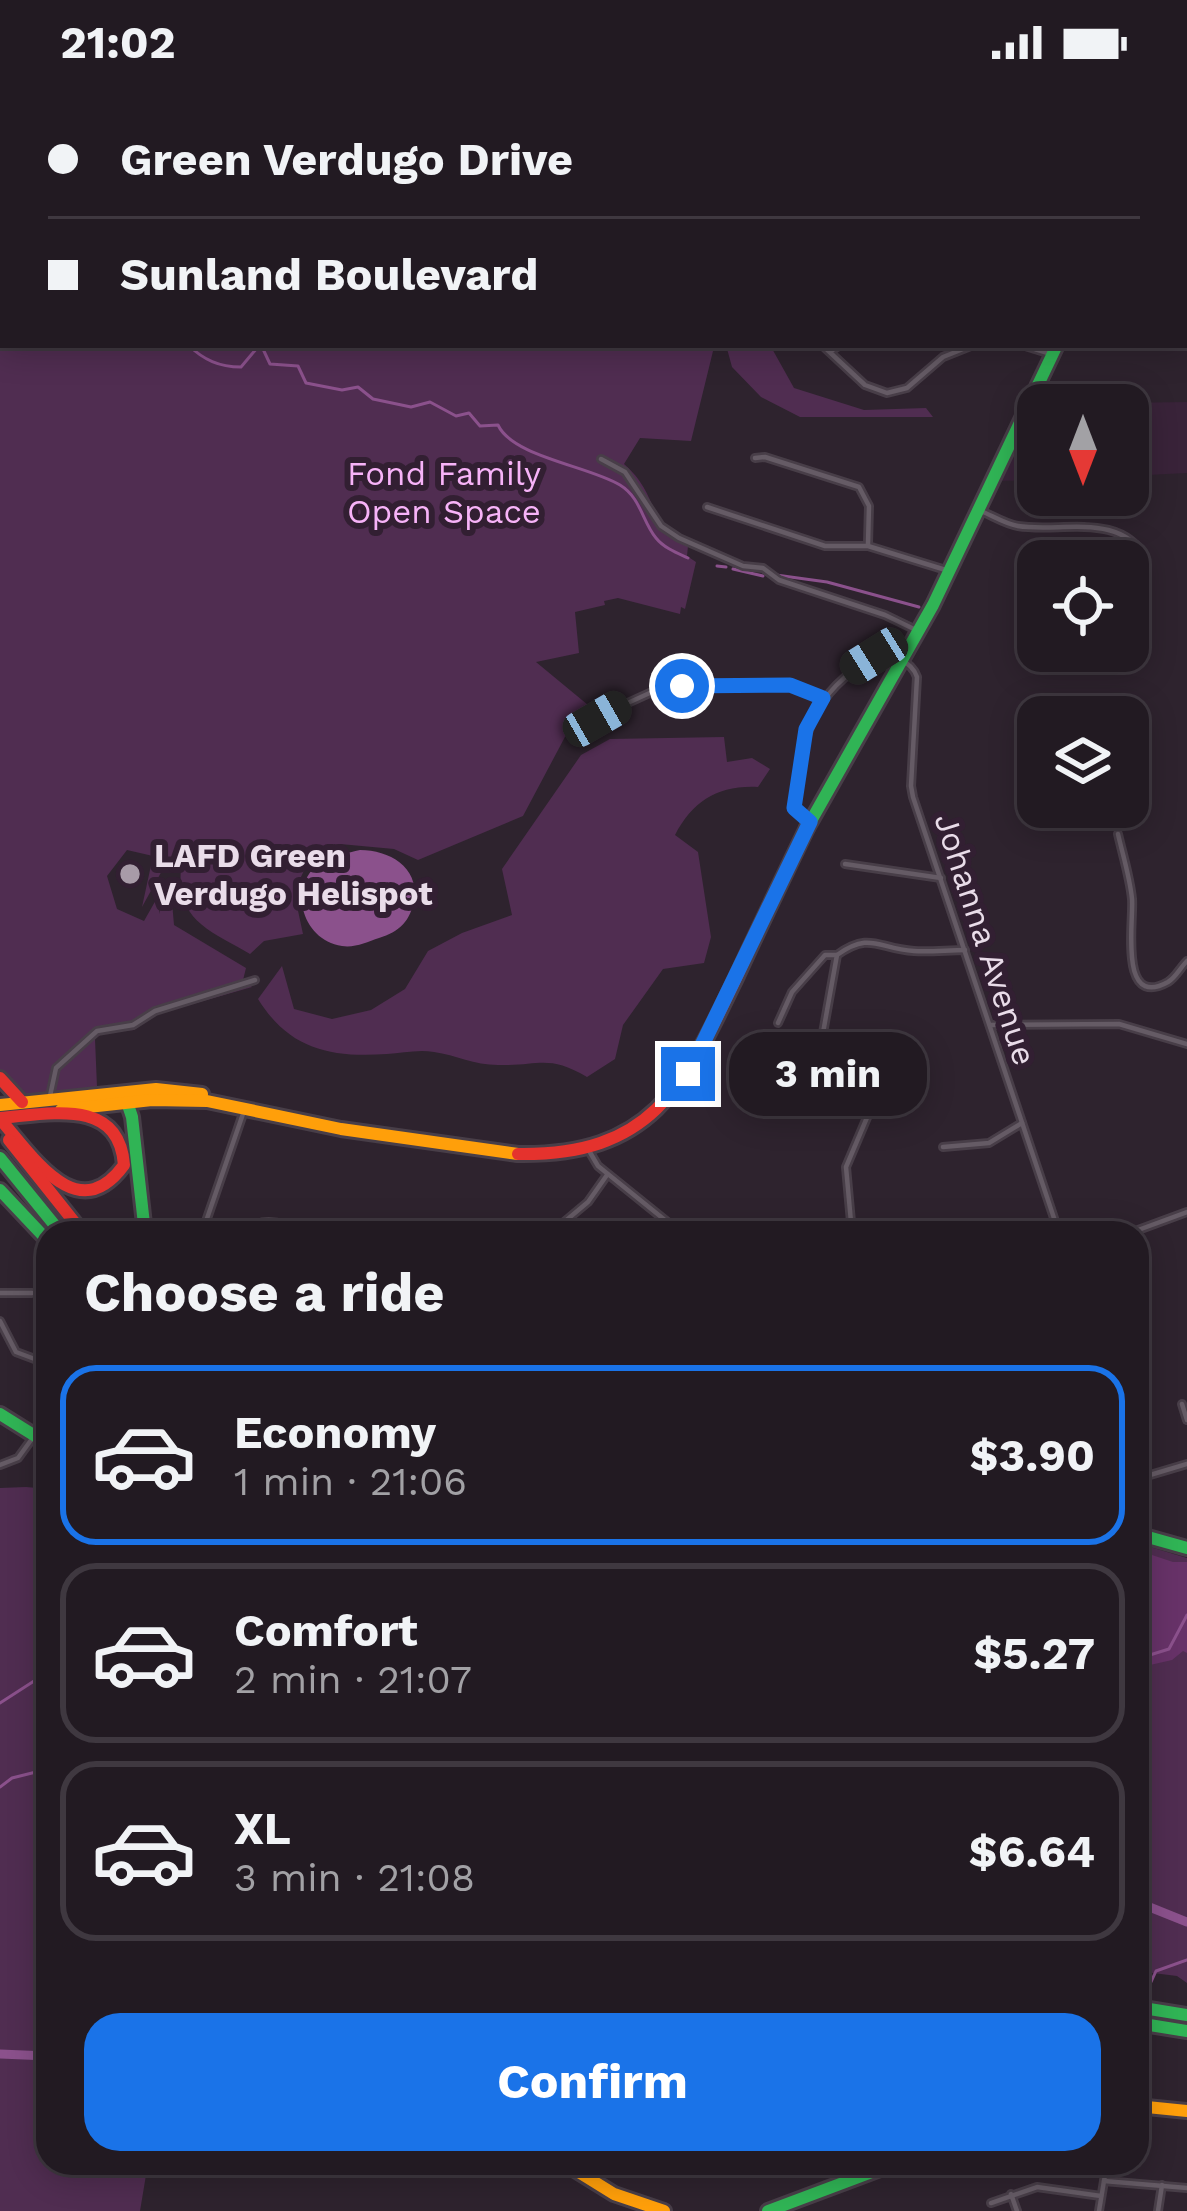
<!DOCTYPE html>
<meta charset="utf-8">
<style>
body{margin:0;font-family:"Work Sans",sans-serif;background:#2e272f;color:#f1f3f6;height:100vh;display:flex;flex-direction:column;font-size:45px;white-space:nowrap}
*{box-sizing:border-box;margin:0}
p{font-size:39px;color:#a2a1a5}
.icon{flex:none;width:66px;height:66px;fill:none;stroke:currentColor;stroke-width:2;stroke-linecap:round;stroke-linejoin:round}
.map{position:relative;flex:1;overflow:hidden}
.panel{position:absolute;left:36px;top:1137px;width:1113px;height:954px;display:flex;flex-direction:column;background:#221a22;border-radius:36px;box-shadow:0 6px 30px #0003,0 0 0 3px #3f3840}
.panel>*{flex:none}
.hud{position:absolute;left:0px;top:0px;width:1188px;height:264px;box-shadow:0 6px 30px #0003,0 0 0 3px #3f3840;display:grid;align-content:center;height:264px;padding:0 48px;background:#221a22}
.needle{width:78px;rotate:180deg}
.fabs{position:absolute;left:1017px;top:300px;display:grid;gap:24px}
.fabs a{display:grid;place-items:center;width:132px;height:132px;border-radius:24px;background:#221a22;box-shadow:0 6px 30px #0003,0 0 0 3px #3f3840;font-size:60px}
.end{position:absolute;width:54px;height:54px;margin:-27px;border:15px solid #1a73e8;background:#fff;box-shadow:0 0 0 6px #fff}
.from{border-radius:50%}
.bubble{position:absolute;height:84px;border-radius:36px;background:#221a22;box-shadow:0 6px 30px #0003,0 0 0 3px #3f3840;font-size:39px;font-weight:700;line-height:84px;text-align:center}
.car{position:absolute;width:36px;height:72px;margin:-36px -18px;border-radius:15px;box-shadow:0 0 9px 3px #0007;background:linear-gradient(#222 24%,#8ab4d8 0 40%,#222 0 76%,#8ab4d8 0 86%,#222 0)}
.hud b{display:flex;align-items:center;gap:42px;height:114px;font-size:45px}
.hud b+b{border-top:3px solid #3f3840}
.hud i{width:30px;height:30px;background:#f1f3f6}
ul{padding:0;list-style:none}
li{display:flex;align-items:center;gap:36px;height:180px;margin:0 24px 18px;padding:0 24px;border:6px solid #3f3840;border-radius:36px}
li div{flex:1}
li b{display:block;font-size:45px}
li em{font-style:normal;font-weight:700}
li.on{border-color:#1a73e8}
li>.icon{width:108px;height:108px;stroke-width:1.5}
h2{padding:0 48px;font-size:54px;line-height:144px}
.button{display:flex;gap:24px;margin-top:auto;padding:24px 48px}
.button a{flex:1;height:138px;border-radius:36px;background:#1a73e8;color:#fff;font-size:48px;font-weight:700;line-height:138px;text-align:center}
.status{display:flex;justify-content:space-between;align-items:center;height:84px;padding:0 60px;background:#221a22;direction:ltr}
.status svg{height:33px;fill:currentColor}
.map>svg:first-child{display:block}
.built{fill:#392339}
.green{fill:#502d51}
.forest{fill:#673268}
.water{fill:#8b518c}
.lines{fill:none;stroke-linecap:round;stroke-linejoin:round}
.stream{stroke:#8b518c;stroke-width:3}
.river{stroke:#8b518c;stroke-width:9}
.street-casing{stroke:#483e48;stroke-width:10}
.fast-casing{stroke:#483e48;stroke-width:18}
.slow-casing{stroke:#483e48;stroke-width:18}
.jam-casing{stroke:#483e48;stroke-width:18}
.street{stroke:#655b65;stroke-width:4.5}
.fast{stroke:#30b455;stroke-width:12}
.slow{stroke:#ff9f0a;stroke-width:12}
.jam{stroke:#e5322d;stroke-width:12}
.route{stroke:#1a73e8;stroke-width:15}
.poi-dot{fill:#a89ba8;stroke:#321f32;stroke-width:4.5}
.labels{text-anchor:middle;stroke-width:12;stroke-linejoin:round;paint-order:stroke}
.park-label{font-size:33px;fill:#f7b3f8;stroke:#321f32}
.poi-label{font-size:33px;font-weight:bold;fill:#e9dce9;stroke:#321f32;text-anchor:start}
.street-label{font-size:33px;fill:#e9dce9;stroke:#321f32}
</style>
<div class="status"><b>21:02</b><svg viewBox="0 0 49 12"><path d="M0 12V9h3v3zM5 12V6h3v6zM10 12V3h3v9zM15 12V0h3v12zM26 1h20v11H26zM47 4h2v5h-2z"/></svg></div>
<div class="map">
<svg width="1187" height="2127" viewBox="0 0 1187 2127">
<rect width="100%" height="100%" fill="#2e232e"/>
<!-- built -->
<polygon class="built" points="1187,318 1187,389 1128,392 1128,321 1038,321 1038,396 996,397 1037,320"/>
<!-- green -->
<g class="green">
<path d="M 0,0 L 1127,0 L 1127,3 L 3,3 L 3,261 L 714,263 L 691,357 L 640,354 L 624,380 C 660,411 647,442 688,462 L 687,472 L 696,478 L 685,525 L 681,523 L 680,530 L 618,514 L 604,517 L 605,521 L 575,528 L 579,569 L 536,578 L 588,621 L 566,651 L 523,732 L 418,776 L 394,765 L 340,760 L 307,780 L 294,808 L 303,850 L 264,857 L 250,870 C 211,847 176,837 181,785 L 164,783 L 142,823 L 153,772 L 127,766 L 107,792 L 117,825 L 144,837 L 161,807 L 159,830 L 170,795 L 174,841 L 246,884 L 243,896 L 252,903 L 154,931 L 134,946 L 104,948 L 95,955 L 97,1003 L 24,1013 L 0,987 Z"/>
<polygon points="726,261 770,261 794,304 864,326 926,324 933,333 800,333 761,313 732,283"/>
<path d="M 724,653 L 727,678 L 752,674 L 770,685 L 758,703 C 718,701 693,717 675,751 L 698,768 L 711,853 L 704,879 L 663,885 L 623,941 L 615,975 L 587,993 C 548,970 540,982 498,981 C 474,981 456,971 434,968 C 419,965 402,969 387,970 C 330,974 289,965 258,915 L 282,882 L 294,925 L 332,935 L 371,926 L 405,905 L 428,867 L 462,849 L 512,831 L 502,785 L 581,671 L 610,655 Z"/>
<polygon points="26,1403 48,1405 48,2079 148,2079 140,2127 0,2127 0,1404"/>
<polygon points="1137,1459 1187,1474 1187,1899 1177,1892 1137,1887"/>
</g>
<!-- forest -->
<polygon class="forest" points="1137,1466 1173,1478 1187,1478 1187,1569 1183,1567 1172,1576 1137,1584 1137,1501 1150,1498 1151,1490 1148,1486 1137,1492"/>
<!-- water -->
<path class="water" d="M 360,766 C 389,766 419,783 414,815 C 411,837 399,848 379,854 C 367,858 355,864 342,862 C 301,856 286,799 323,777 C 334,771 348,769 360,766 Z"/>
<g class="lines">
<!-- stream -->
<g class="stream">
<polyline points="148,0 151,3"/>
<polyline points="222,0 222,3"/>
<polyline points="174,3 177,0"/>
<polyline points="348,3 350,0"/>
<polyline points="19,261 22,261"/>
<polyline points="161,261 168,261"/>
<path d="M 188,261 C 204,276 219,283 241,283 L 257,264 L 263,265 L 270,280 L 298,282 L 306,299 L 342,306 L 358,303 L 373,315 L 411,323 L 430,318 L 456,332 L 469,329 L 480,342 L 498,341 C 513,373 589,382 620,401 C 641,414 642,437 656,454 C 664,464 677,469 688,474"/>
<polyline points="0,265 4,261"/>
<polyline points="717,482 726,483"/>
<polyline points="733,485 763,492"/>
<polyline points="776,491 827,498 919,523"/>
<polyline points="1137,1575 1169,1565 1187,1531"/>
<polyline points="0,1619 48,1588"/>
<polyline points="0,1703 12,1694 48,1685"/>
<polyline points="1151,1898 1156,1887 1187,1876"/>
</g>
<!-- river -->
<g class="river">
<polyline points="1137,1818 1187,1838"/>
<polyline points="0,1970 48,1972"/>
</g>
<!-- street casing -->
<g class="street-casing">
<g id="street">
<polyline points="822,261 865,301 887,309 907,304 943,273 973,261"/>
<polyline points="1022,261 1051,270"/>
<polyline points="830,268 840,261"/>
<polyline points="755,374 765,373 859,403 869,422 868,460"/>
<polyline points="601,375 625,388 661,442 679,454 743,482 763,484 779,496 885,531 918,547"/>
<polyline points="707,423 825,462 868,462 949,487"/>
<path d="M 981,427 C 993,432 1005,440 1018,442 C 1060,449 1121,427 1146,475"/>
<polyline points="577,653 586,638 665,602 790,601 823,615"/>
<path d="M 810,738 L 794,724 C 805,650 806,615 874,572 C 889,568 912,577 917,593 L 911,702 L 913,713 L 1059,1149"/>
<path d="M 1118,750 C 1123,772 1130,794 1132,815 C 1134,836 1118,926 1168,898 C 1176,893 1180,884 1187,877"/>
<polyline points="845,780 941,794"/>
<polyline points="778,939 792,908 825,871 837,871"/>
<polyline points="990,941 1119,940 1187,960"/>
<path d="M 821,960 L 837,871 C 871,847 878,865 914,867 C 931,868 948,866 965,866"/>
<polyline points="50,1012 56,984 97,947 133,941 155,927 255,896"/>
<polyline points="943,1063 989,1059 1022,1039"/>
<polyline points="588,1065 598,1082 681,1149"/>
<polyline points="557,1144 588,1118 607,1091"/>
<polyline points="202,1149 245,1024"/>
<path d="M 241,1149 C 260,1132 283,1137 304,1149"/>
<polyline points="372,1149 383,1149"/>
<polyline points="852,1149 846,1083 877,1010"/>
<polyline points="1130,1149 1187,1128"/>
<polyline points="0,1209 32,1209"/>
<polyline points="0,1237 16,1268 48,1280"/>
<polyline points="1182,1320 1187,1336"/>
<polyline points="0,1381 18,1374 34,1352"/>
<polyline points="1137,1386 1140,1394 1187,1380"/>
<polyline points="594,2092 642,2079"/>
<polyline points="1104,2097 1187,2104"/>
<polyline points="1011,2110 1017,2127"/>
<polyline points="991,2119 1037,2103 1101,2112"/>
<polyline points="1099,2127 1107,2079"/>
<polyline points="1158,2127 1162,2101"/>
</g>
</g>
<!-- fast casing -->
<g class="fast-casing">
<g id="fast">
<polyline points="807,744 933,521 1057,261"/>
<polyline points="114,1010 127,1018 132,1033 145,1149"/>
<polyline points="0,1074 61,1149"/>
<polyline points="0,1106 48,1157"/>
<polyline points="0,1330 48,1360"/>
<polyline points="1137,1450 1187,1464"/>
<polyline points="1137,1923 1187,1931"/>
<polyline points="1137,1939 1187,1947"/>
<polyline points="768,2127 896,2079"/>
</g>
</g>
<!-- slow casing -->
<g class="slow-casing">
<g id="slow">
<polyline points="0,1021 156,1005 202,1010"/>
<polyline points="61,1026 152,1016 207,1017 341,1045 518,1070"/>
<polyline points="1137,2022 1187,2027"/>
<polyline points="564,2079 614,2110 664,2127"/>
</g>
</g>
<!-- jam casing -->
<g class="jam-casing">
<g id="jam">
<polyline points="1185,129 1187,128"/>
<polyline points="0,994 22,1018"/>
<path d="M 0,1034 C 49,1030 119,1013 124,1081 C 78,1144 34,1074 0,1035"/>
<polyline points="9,1056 83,1149"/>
<path d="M 518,1070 C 653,1072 684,1002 736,894 C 759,844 783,794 807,744"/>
</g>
</g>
<!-- street -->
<use href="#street" class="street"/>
<!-- fast -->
<use href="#fast" class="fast"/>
<!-- slow -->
<use href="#slow" class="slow"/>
<!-- jam -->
<use href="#jam" class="jam"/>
</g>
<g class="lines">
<!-- route -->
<polyline class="route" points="682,602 790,601 823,614 806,645 794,724 810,738 688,990"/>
</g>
<!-- markers -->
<circle class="poi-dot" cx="130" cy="790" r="12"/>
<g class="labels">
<!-- park labels -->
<g class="park-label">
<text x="444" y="401">Fond Family<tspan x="444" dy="38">Open Space</tspan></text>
</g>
<!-- poi labels -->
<g class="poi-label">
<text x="154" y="783">LAFD Green<tspan x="154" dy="38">Verdugo Helispot</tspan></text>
</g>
<!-- street labels -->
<g class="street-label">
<text transform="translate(986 855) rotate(72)" y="12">Johanna Avenue</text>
</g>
</g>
</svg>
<div class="fabs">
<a><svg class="needle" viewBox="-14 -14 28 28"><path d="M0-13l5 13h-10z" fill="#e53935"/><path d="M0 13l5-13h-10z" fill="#a2a1a5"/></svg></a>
<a><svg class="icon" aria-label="locate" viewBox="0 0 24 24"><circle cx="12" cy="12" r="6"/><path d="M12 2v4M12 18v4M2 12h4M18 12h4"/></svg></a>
<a><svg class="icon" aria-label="layers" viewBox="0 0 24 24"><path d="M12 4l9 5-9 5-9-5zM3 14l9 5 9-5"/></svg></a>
</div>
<i class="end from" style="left:682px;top:602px"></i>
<i class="end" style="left:688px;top:990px"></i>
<div class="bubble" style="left:729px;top:948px;width:198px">3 min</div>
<i class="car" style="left:874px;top:572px;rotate:238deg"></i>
<i class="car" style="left:597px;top:635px;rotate:60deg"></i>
<div class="hud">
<b><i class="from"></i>Green Verdugo Drive</b>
<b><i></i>Sunland Boulevard</b>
</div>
<section class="panel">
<h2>Choose a ride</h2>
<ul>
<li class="on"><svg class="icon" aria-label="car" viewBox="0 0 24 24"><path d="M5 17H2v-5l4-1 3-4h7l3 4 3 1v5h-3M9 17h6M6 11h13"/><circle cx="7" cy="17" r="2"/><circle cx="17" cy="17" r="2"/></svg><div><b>Economy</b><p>1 min · 21:06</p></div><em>$3.90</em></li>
<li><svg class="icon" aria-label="car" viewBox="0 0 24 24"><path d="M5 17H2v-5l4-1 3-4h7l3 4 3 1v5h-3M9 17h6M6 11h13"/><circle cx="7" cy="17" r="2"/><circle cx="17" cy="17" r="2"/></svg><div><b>Comfort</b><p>2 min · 21:07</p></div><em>$5.27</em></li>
<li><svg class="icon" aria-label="car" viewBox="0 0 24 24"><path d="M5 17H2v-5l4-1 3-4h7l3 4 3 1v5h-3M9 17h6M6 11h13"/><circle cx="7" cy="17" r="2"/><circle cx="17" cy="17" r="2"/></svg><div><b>XL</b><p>3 min · 21:08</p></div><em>$6.64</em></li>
</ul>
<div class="button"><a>Confirm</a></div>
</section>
</div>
